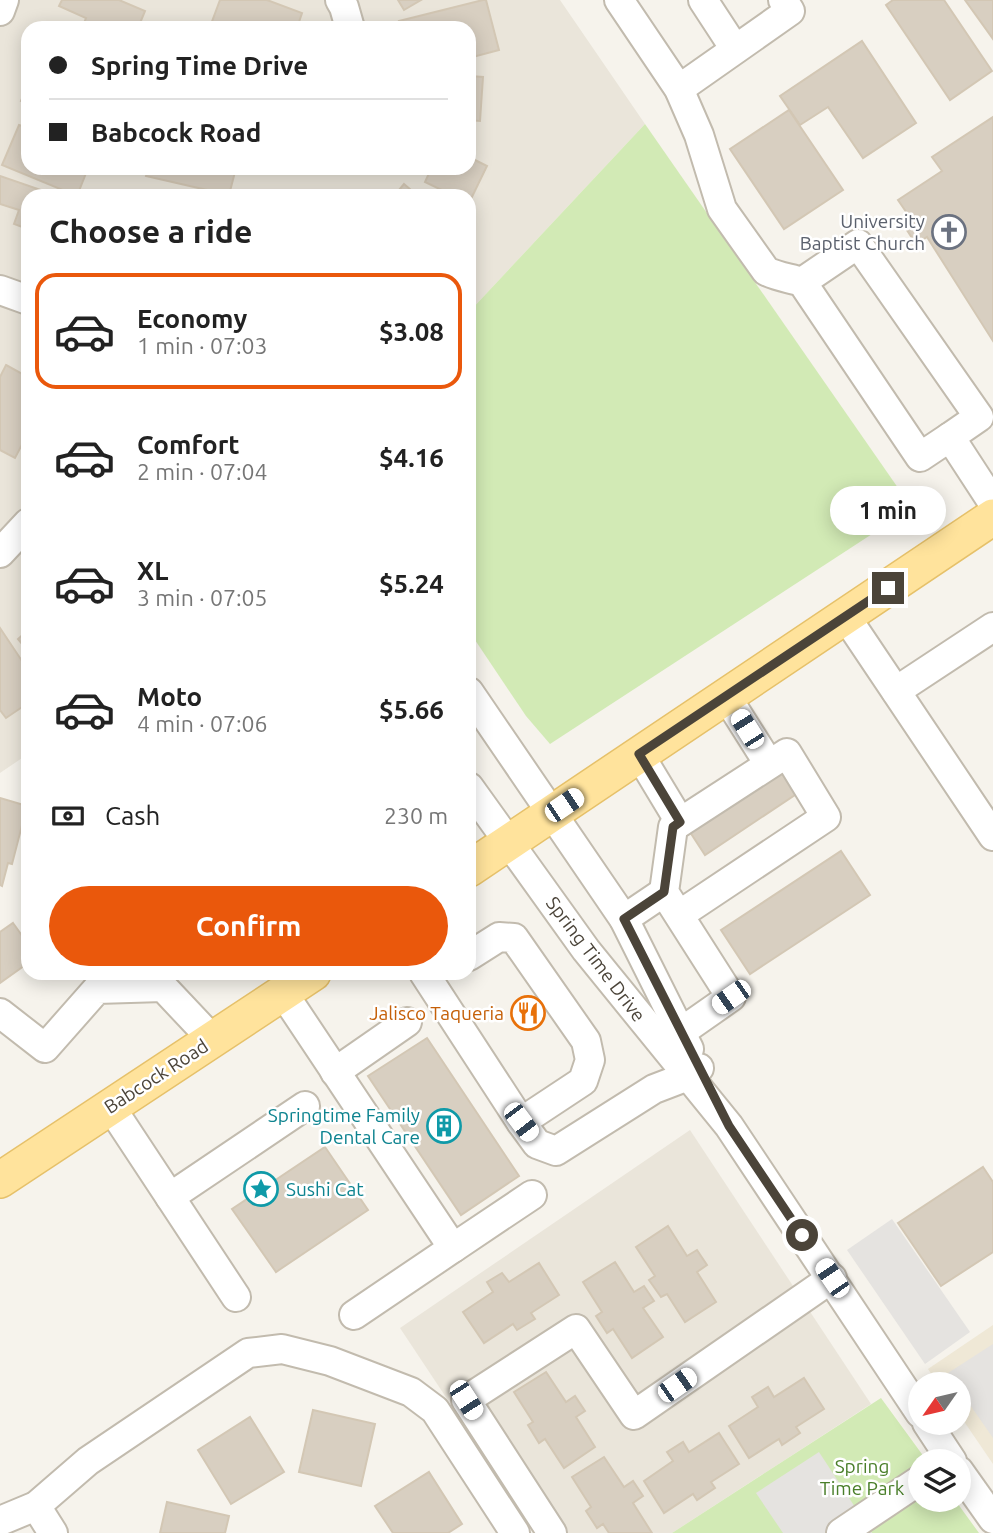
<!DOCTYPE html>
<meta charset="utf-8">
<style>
body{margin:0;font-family:Ubuntu,sans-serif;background:#f6f6f6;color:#222;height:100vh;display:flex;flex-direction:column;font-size:26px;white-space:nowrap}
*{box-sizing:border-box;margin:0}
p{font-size:23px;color:#767676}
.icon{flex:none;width:38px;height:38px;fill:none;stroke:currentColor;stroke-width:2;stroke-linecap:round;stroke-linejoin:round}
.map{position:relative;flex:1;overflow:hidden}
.side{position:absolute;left:21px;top:189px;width:455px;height:791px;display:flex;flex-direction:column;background:#fff;border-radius:21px;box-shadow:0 4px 18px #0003}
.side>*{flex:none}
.banner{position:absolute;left:21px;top:21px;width:455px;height:154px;border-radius:21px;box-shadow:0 4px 18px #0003;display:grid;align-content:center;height:154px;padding:0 28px;background:#fff}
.needle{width:46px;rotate:236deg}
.controls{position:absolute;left:908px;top:1372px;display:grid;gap:14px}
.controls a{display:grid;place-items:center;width:63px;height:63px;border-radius:50%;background:#fff;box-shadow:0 4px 18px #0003;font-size:35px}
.end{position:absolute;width:32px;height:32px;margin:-16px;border:9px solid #4b4439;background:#fff;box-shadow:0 0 0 4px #fff}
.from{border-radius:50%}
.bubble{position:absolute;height:49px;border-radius:24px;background:#fff;box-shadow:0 4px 18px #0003;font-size:23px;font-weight:700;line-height:49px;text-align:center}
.car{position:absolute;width:21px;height:42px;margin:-21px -10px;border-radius:9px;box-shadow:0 0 5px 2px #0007;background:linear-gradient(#fff 24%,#345 0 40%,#fff 0 76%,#345 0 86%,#fff 0)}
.banner b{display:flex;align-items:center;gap:24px;height:66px;font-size:26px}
.banner b+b{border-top:2px solid #e0e0e0}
.banner i{width:18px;height:18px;background:#222}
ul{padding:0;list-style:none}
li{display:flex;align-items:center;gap:21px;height:116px;margin:0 14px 10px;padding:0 14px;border:4px solid transparent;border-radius:21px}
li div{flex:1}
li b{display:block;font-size:26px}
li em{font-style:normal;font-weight:700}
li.on{border-color:#ea580c}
li>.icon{width:63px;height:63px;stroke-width:1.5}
h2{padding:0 28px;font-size:32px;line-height:84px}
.pay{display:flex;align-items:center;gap:18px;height:77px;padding:0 28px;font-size:26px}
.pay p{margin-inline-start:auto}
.action{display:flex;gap:14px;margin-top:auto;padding:14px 28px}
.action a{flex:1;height:80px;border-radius:42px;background:#ea580c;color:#fff;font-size:28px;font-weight:700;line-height:80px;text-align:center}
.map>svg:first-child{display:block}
.residential{fill:#eae5da;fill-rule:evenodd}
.education{fill:#efe8d6}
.green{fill:#d2eab5}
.parking{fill:#e5e3e0}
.building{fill:#d8cfc1;stroke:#d3c7b4;stroke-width:2}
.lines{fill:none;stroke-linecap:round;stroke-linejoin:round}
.minor-casing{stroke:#c2bbae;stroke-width:32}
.major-casing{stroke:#e6c16a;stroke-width:38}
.minor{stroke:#fff;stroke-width:28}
.major{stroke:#ffe39c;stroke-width:35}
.route{stroke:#4b4439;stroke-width:9}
.labels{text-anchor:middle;stroke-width:5;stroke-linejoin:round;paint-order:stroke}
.worship-label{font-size:19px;fill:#5b616d;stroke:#fff;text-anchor:end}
.street-label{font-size:19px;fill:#4b4439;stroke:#fff}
.food-label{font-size:19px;fill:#c56008;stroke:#fff;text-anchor:end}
.culture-label{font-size:19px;fill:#0d838f;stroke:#fff;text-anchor:end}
.park-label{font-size:19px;fill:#4a7f2a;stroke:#fff}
</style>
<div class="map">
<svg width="993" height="1533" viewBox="0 0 993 1533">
<rect width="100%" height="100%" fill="#f6f3ec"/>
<!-- residential -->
<g class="residential">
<path d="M 0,0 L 560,0 L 645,124 L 469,312 L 469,196 L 28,196 L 28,754 L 0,773 ZM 28,28 L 469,28 L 469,168 L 28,168 Z"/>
<polygon points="690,1130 871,1404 672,1533 536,1533 400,1328"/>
</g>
<!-- education -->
<polygon class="education" points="993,1325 993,1464 959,1414 959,1384 938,1384 928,1369"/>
<!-- green -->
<g class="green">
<polygon points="645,124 912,508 550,744 526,716 469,631 469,312"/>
<polygon points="881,1398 927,1461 920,1461 920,1500 955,1500 979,1533 672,1533"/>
</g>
<!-- parking -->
<g class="parking">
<polygon points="892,1219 970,1332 925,1364 847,1250"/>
<polygon points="993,1344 993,1438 959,1389 959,1384 956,1384 948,1373"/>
<polygon points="819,1452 872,1533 783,1533 756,1493"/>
</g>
<!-- building -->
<g class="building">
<polygon points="62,0 119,0 145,11 138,28 82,28 86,18 59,6"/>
<polygon points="220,0 267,0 302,13 297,28 213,28 210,27"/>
<polygon points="398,0 421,0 404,10"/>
<polygon points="483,0 486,0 499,50 469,58 469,28 401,28 399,21"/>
<polygon points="893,0 944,0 992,71 950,100 886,5"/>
<polygon points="965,0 993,0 993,39"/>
<polygon points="862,41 916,123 863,158 828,107 800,125 780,96"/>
<polygon points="469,76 483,77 480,121 469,120"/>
<polygon points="28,84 28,104 21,101"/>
<polygon points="789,110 843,190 784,229 730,149"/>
<polygon points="993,117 993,341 927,237 916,244 903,224 911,219 898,200 942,171 932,157"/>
<polygon points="19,125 28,128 28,168 88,168 77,196 2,165"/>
<polygon points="469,157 487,166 469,203 469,196 454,196 425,182 431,169 430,168 469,168"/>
<polygon points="148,168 236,168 229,195 146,176"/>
<polygon points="0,176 58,196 28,196 28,229 14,224 19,210 0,204"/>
<polygon points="404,184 418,196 394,196"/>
<polygon points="6,365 28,377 28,425 24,432 27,435 15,458 0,450 0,377"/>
<polygon points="0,628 28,670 28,703 6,718 0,710"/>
<polygon points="28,630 28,651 18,639"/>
<polygon points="786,768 801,791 705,855 690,832"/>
<polygon points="0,798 27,806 12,864 8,863 2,886 0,885"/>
<polygon points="841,851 870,895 750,974 721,930"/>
<polygon points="13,923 28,944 28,963 0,983 0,932"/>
<polygon points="427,1038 519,1176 461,1215 368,1076"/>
<polygon points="325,1147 368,1210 276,1272 232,1209"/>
<polygon points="983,1167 993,1182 993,1252 941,1286 898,1223"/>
<polygon points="668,1226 687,1256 697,1250 707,1265 697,1272 716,1302 685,1322 667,1294 661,1297 649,1280 655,1276 636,1247"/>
<polygon points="615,1262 634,1292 644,1286 654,1301 643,1308 663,1337 632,1358 613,1329 607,1333 596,1316 602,1312 583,1282"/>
<polygon points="539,1263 559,1295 531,1313 535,1319 517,1330 513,1324 484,1343 463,1312 493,1292 487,1282 502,1273 509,1282"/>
<polygon points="546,1372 566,1402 575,1396 585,1411 576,1417 595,1447 564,1468 545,1439 539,1443 528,1425 533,1422 514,1392"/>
<polygon points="804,1378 824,1409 796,1427 800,1433 782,1445 779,1439 749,1458 729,1426 758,1407 752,1397 768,1387 774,1397"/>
<polygon points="313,1410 375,1424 361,1486 299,1472"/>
<polygon points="250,1417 284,1472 231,1504 198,1450"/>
<polygon points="719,1433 739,1464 711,1482 715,1488 697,1500 693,1494 664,1513 644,1481 673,1461 667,1452 683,1442 689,1452"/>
<polygon points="604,1457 624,1487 633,1481 643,1496 633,1503 652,1533 609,1533 603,1524 597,1528 586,1511 591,1507 572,1477"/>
<polygon points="429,1472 462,1524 448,1533 393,1533 375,1506"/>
<polygon points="167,1502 229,1516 225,1533 160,1533"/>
</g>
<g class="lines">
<!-- minor casing -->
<g class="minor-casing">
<g id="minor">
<polyline points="340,0 344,7 350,28"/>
<path d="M 619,0 L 679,89 L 699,135 L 722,209 L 766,271 C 778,277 790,278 802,282 L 920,457 L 950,437 L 993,503"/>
<polyline points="703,0 735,49"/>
<polyline points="0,11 4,0"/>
<polyline points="679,89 790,11 783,0"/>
<polyline points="802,282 858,244 979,417 950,437"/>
<polyline points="0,290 28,300"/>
<polyline points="0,553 28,523"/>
<polyline points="846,617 993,836"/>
<polyline points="896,691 993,627"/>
<polyline points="469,692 624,919 689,1049"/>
<polyline points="726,696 769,764"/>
<polyline points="639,754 680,822"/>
<polyline points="469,787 586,950 729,1126 920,1413"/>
<polyline points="679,915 826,817 787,753 673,827 664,892 731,997 681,1032"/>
<polyline points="624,919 664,892"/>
<polyline points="424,973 521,1122 583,1081 590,1060 586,1041 514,938 499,937 469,956"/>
<polyline points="283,993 453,1248 532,1195"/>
<polyline points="0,1013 45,1048 97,989 163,987 212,1039"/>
<polyline points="335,1072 407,1022"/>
<polyline points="110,1106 236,1297"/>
<polyline points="521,1122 537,1144 556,1151 654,1089 688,1076 699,1068"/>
<polyline points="170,1197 305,1106"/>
<polyline points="354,1315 453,1248"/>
<polyline points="927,1423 952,1461"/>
<polyline points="959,1471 993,1519"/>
<polyline points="36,1506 53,1533"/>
<polyline points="0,1521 36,1506 88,1461 248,1353 282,1349 330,1361 411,1392 435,1410 515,1533"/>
<polyline points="552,1533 466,1400 576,1329 634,1415 832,1278"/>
<polyline points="841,1533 920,1480"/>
</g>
</g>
<!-- major casing -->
<g class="major-casing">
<g id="major">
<polyline points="469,869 993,517"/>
<polyline points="0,1180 313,973"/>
</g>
</g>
<!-- minor -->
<use href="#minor" class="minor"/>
<!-- major -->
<use href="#major" class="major"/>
</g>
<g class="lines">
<!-- route -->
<polyline class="route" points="802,1235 729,1126 624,919 664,892 673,827 680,822 639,754 888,588"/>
</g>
<!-- icons -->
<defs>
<g id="church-ring" transform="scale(1.75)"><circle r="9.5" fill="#fff" stroke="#6b7280" stroke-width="1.5"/><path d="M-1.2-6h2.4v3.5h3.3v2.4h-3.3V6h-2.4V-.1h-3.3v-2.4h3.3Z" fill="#6b7280"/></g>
<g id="restaurant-ring" transform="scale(1.75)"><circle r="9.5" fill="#fff" stroke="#e8710a" stroke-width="1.5"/><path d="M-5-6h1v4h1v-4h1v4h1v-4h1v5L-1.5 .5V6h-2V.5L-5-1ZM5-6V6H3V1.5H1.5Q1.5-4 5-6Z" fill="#e8710a"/></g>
<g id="building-ring" transform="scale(1.75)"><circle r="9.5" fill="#fff" stroke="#0f9aa8" stroke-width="1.5"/><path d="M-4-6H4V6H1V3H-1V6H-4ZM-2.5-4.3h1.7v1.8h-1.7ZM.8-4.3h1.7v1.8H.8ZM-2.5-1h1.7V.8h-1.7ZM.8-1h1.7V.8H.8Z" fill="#0f9aa8"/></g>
<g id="sight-ring" transform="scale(1.75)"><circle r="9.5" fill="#fff" stroke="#0f9aa8" stroke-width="1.5"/><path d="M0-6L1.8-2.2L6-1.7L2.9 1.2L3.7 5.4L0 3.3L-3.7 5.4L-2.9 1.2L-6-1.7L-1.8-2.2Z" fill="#0f9aa8"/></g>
</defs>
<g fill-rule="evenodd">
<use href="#church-ring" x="949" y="232"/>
<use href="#restaurant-ring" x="528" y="1013"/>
<use href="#building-ring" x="444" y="1126"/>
<use href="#sight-ring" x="261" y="1189"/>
</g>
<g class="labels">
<!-- worship labels -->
<g class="worship-label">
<text x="925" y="228">University<tspan x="925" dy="22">Baptist Church</tspan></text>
</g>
<!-- street labels -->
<g class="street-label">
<text transform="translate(596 959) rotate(53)" y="7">Spring Time Drive</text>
<text transform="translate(156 1076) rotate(-33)" y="7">Babcock Road</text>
</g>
<!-- food labels -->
<g class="food-label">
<text x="504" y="1020">Jalisco Taqueria</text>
</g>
<!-- culture labels -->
<g class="culture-label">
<text x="420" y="1122">Springtime Family<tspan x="420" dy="22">Dental Care</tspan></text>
<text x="286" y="1196" text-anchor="start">Sushi Cat</text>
</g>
<!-- park labels -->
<g class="park-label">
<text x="862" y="1473">Spring<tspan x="862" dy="22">Time Park</tspan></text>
</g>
</g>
</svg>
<div class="controls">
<a><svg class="needle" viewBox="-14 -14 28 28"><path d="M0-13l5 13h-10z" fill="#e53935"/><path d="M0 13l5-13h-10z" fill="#767676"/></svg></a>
<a><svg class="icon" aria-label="layers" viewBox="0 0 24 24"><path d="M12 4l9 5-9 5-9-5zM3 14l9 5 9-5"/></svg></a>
</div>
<i class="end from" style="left:802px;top:1235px"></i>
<i class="end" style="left:888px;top:588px"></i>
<div class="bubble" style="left:830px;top:486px;width:116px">1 min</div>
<i class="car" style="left:747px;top:729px;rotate:328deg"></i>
<i class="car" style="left:564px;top:805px;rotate:56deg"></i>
<i class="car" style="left:731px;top:997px;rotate:235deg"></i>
<i class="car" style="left:521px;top:1122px;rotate:143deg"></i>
<i class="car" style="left:832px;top:1278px;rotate:326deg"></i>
<i class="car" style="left:677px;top:1385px;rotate:55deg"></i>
<i class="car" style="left:466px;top:1400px;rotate:147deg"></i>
<div class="banner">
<b><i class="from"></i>Spring Time Drive</b>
<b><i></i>Babcock Road</b>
</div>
<section class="side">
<h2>Choose a ride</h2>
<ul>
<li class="on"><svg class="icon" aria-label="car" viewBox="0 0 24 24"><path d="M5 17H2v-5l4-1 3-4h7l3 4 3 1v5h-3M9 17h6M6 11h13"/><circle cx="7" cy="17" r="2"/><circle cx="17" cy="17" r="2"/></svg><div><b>Economy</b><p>1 min · 07:03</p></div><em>$3.08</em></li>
<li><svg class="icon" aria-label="car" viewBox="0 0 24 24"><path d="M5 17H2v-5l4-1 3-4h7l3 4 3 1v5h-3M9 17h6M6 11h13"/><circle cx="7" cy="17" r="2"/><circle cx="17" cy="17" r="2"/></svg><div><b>Comfort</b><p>2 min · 07:04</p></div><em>$4.16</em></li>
<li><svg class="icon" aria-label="car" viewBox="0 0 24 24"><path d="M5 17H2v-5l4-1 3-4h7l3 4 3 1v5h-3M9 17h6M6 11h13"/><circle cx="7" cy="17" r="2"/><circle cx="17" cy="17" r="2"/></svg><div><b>XL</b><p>3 min · 07:05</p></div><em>$5.24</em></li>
<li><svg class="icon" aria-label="car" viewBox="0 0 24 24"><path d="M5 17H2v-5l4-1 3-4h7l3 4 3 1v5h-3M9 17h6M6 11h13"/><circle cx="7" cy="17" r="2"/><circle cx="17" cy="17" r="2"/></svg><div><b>Moto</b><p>4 min · 07:06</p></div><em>$5.66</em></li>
</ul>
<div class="pay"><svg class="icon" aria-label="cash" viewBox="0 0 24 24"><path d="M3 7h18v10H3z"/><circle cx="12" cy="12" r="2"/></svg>Cash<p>230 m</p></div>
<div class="action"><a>Confirm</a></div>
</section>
</div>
